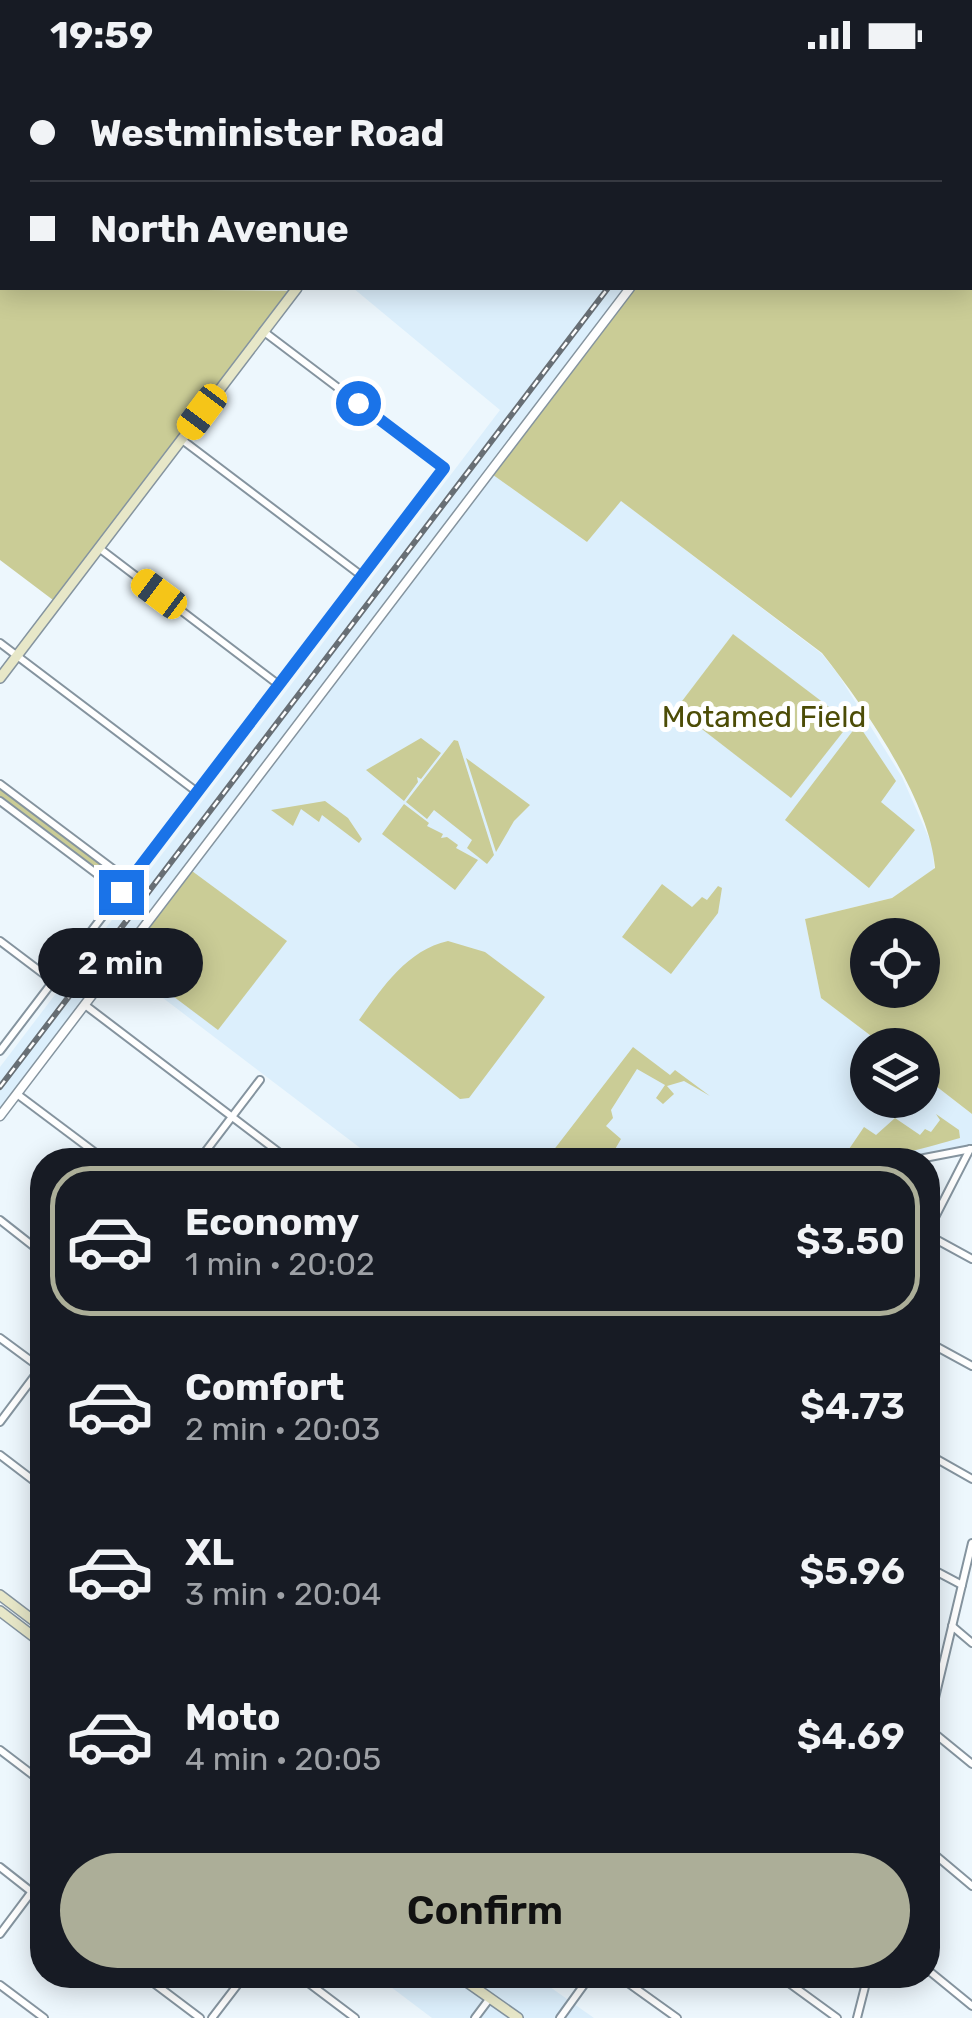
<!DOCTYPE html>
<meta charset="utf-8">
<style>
body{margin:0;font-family:Rubik,sans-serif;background:#20242c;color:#f1f3f6;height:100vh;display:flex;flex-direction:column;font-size:38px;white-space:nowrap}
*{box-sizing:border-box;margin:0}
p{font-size:32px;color:#9ea1a6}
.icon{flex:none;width:55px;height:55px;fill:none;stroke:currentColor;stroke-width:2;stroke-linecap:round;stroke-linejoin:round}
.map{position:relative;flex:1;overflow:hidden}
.drawer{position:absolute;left:30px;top:1078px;width:910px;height:840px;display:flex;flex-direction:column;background:#171b24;border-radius:40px;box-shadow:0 5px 25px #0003}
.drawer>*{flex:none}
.hud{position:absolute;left:0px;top:0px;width:972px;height:220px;box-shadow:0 5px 25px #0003;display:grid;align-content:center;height:220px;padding:0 30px;background:#171b24}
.tools{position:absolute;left:850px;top:848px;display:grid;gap:20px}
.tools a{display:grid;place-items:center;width:90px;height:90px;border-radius:50%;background:#171b24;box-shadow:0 5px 25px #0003;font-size:50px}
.end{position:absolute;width:45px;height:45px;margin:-22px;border:12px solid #1a73e8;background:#fff;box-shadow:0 0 0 5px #fff}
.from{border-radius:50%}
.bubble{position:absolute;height:70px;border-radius:35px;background:#171b24;box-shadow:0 5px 25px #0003;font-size:32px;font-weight:600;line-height:70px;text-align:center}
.car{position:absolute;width:30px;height:60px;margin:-30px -15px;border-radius:12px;box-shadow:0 0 8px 2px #0007;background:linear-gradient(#f5c518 24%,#345 0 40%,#f5c518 0 76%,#345 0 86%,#f5c518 0)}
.hud b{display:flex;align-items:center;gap:35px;height:95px;font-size:38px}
.hud b+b{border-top:2px solid #363941}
.hud i{width:25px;height:25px;background:#f1f3f6}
ul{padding:18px 0 0;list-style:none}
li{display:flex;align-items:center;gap:30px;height:150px;margin:0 20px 15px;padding:0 10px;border:5px solid transparent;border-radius:40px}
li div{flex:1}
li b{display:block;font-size:38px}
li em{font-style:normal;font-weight:600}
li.selected{border-color:#acae98}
li>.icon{width:90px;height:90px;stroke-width:1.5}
.action{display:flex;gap:20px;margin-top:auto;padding:20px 30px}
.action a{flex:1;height:115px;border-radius:60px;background:#acae98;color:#111;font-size:40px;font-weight:600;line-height:115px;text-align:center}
.status{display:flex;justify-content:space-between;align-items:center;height:70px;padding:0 50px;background:#171b24;direction:ltr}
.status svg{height:28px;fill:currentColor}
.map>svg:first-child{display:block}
.built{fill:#dceffc}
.green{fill:#cacc96;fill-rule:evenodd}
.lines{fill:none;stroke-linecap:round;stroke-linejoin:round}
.pedestrian-casing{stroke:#85949f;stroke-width:9}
.minor-casing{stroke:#85949f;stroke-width:10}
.tertiary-casing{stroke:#85949f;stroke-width:11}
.secondary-casing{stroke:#85949f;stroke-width:12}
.pedestrian{stroke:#fff;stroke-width:5}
.minor{stroke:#fff;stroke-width:6}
.tertiary{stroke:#fff;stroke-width:8}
.secondary{stroke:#e7e7c8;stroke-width:9}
.rail-casing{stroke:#686f75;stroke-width:6}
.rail{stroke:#fff;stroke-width:2.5;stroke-dasharray:8;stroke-linecap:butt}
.route{stroke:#1a73e8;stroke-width:12}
.labels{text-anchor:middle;stroke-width:10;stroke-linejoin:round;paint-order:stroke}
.park-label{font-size:30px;fill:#4c4c06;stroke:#fff}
</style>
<div class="status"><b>19:59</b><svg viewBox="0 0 49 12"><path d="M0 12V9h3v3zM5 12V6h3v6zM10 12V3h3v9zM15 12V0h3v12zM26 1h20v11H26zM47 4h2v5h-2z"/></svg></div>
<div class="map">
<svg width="972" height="1948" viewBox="0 0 972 1948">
<rect width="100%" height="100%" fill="#edf7fd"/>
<!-- built -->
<g class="built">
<polygon points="47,0 831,0 833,2 46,2"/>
<polygon points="353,218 629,218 490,402 587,472 620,430 822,584 838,604 902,707 933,777 934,799 892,828 805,849 821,927 882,975 868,975 868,1030 922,1030 923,1006 972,1044 972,1077 914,1090 376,1090 117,893 0,1047 0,997 500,340"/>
<polygon points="375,1905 533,1905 594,1948 432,1948"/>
</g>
<!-- green -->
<g class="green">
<polygon points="0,0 47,0 2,2 2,218 295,221 57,533 0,490"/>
<path d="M 970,147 L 972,148 L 972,1044 L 923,1006 L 922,975 L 883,975 L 821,928 L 805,849 L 892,828 L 935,798 C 930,731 864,636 822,583 L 621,431 L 587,472 L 489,402 L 634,218 L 970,218 ZM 868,865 L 922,865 L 922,920 L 868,920 Z"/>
<polygon points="733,564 850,653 791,728 676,639"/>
<polygon points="858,654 896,711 881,732 915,760 869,818 785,750"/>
<polygon points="421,668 441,683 421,709 417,707 418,712 404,731 366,700"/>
<polygon points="454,670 458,671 494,785 487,794 467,778 472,770 434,740 427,749 406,732"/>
<polygon points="466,688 530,735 514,751 496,782"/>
<polygon points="0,715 127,812 121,820 0,729"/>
<polygon points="325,731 348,748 362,769 359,773 322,745 319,752 301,739 293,756 271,740"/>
<polygon points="404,734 429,753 427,756 443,764 441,768 447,767 458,775 456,778 478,790 455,820 382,764"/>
<polygon points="192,801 287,871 218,960 125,890"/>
<polygon points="662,814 692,837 702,827 707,830 718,816 722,818 718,843 671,904 622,867"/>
<path d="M 448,871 L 485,882 L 545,927 L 469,1028 L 460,1029 L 359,950 C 382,918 407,880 448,871 Z"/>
<polygon points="633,977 670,1005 675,1000 710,1026 684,1011 667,1016 674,1024 663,1034 656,1028 665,1015 637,999 611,1040 613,1048 606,1056 621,1069 614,1081 624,1090 546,1090"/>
<path d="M 936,1044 L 959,1060 L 960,1068 C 938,1074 861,1098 845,1085 L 864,1057 L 876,1065 L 895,1048 L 920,1065 L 925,1059 L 931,1062 L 940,1050 Z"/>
</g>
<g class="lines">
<!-- pedestrian casing -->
<g class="pedestrian-casing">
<polyline id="pedestrian" points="953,2 953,0"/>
</g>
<!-- minor casing -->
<g class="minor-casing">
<g id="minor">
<polyline points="181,369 362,506"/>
<polyline points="99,478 279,615"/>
<polyline points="0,573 197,722"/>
<polyline points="0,714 129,811"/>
<polyline points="0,731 121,822"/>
<polyline points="0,871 53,911"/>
<polyline points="85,935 289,1090"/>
<polyline points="0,981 444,398 263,261"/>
<polyline points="17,1024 105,1090"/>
<polyline points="199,1090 260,1010"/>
<polyline points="914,1090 971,1079"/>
<polyline points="0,1150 42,1183"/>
<polyline points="928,1161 970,1079"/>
<polyline points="928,1165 972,1189"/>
<polyline points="0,1268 42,1299"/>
<polyline points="928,1272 972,1296"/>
<polyline points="0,1352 42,1296"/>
<polyline points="928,1384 972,1409"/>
<polyline points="0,1385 42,1417"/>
<polyline points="928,1497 962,1515"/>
<polyline points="952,1556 972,1573"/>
<polyline points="928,1604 938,1610"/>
<polyline points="928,1657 972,1473"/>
<polyline points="928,1658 972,1694"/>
<polyline points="0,1680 42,1712"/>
<polyline points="928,1779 972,1816"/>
<polyline points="0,1797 42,1830"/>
<polyline points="0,1864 42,1808"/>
<polyline points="928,1900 972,1936"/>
<polyline points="143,1905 200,1948"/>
<polyline points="298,1905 355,1948"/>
<polyline points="617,1905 677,1948"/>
<polyline points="778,1905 837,1948"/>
<polyline points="0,1915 44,1948"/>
<polyline points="212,1948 245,1905"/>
<polyline points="475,1948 490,1928"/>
<polyline points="560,1948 591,1905"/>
<polyline points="857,1948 868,1905"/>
</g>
</g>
<!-- tertiary casing -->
<g class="tertiary-casing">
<g id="tertiary">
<polyline points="970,135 972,137"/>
<polyline points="0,1046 630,218"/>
</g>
</g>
<!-- secondary casing -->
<g class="secondary-casing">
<g id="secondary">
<polyline points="874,0 876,2"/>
<polyline points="460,2 462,0"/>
<polyline points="970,121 972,123"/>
<polyline points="0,608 297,218"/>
<polyline points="0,1525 42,1557"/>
<polyline points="0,1541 42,1573"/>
<polyline points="457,1905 518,1948"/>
</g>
</g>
<!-- pedestrian -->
<use href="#pedestrian" class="pedestrian"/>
<!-- minor -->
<use href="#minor" class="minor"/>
<!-- tertiary -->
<use href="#tertiary" class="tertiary"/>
<!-- secondary -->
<use href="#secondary" class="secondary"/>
<!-- rail casing -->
<g class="rail-casing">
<g id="rail">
<polyline points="765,2 767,0"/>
<polyline points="0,1017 608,218"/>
</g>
</g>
<!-- rail -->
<use href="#rail" class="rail"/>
</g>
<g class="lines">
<!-- route -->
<polyline class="route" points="121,822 444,398 358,333"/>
</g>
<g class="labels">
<!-- park labels -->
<g class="park-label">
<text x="764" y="657">Motamed Field</text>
</g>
</g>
</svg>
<div class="tools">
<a><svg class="icon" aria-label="locate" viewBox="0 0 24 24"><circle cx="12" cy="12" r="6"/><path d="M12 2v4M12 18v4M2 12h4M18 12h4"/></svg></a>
<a><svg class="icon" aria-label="layers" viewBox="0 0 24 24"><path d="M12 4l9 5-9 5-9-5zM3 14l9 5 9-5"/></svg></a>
</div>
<i class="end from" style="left:358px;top:333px"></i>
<i class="end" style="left:121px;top:822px"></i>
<div class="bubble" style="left:38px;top:858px;width:165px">2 min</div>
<i class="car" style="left:202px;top:342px;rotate:217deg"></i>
<i class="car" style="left:159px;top:524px;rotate:307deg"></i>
<div class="hud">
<b><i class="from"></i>Westminister Road</b>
<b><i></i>North Avenue</b>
</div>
<section class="drawer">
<ul>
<li class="selected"><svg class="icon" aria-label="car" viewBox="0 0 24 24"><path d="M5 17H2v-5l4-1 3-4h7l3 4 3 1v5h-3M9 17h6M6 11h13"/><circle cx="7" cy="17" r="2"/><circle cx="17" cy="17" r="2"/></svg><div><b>Economy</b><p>1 min · 20:02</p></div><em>$3.50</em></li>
<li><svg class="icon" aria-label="car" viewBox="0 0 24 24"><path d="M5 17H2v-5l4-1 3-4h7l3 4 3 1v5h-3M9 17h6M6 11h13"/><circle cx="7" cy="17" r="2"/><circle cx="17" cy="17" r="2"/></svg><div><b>Comfort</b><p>2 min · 20:03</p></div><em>$4.73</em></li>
<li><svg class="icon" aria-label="car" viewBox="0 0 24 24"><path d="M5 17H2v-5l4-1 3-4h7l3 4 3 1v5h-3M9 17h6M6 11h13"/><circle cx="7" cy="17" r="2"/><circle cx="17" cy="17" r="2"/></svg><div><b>XL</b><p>3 min · 20:04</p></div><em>$5.96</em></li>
<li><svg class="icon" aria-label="car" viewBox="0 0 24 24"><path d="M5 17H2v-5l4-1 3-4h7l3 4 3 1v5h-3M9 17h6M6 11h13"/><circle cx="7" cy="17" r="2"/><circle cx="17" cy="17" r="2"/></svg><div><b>Moto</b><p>4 min · 20:05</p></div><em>$4.69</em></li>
</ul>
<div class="action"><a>Confirm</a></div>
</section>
</div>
